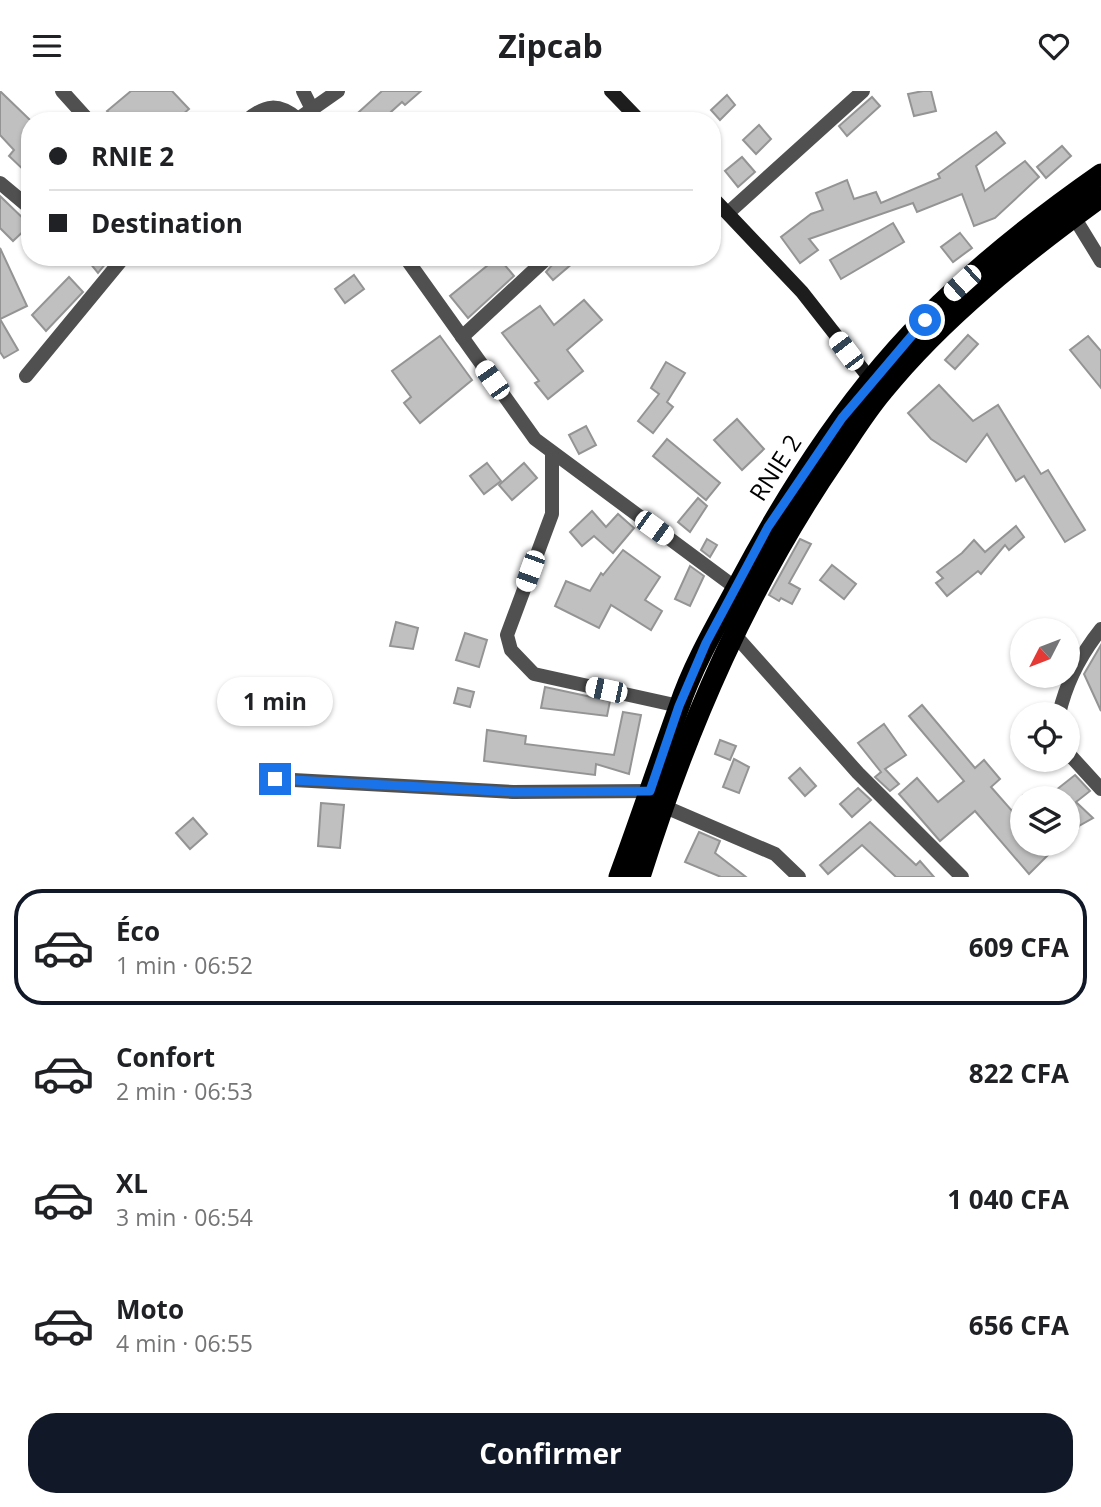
<!DOCTYPE html>
<html lang="fr">
<meta charset="utf-8">
<style>
body{margin:0;font-family:"Open Sans",sans-serif;background:#f2f2f2;color:#202124;height:100vh;display:flex;flex-direction:column;font-size:26px;white-space:nowrap}
*{box-sizing:border-box;margin:0}
p{font-size:23px;color:#757577}
.icon{flex:none;width:38px;height:38px;fill:none;stroke:currentColor;stroke-width:2;stroke-linecap:round;stroke-linejoin:round}
.map{position:relative;height:786px;overflow:hidden}
.side{display:flex;flex-direction:column;background:#fff;flex:1}
.side>*{flex:none}
.banner{position:absolute;left:21px;top:21px;width:700px;height:154px;border-radius:28px;box-shadow:0 2px 5px #0004;display:grid;align-content:center;height:154px;padding:0 28px;background:#fff}
.needle{width:46px;rotate:228deg}
.fabs{position:absolute;left:1010px;top:527px;display:grid;gap:14px}
.fabs a{display:grid;place-items:center;width:70px;height:70px;border-radius:50%;background:#fff;box-shadow:0 2px 5px #0004;font-size:35px}
.end{position:absolute;width:32px;height:32px;margin:-16px;border:9px solid #1a73e8;background:#fff;box-shadow:0 0 0 4px #fff}
.from{border-radius:50%}
.bubble{position:absolute;height:49px;border-radius:24px;background:#fff;box-shadow:0 2px 5px #0004;font-size:23px;font-weight:700;line-height:49px;text-align:center}
.car{position:absolute;width:21px;height:42px;margin:-21px -10px;border-radius:9px;box-shadow:0 0 5px 2px #0007;background:linear-gradient(#fff 24%,#345 0 40%,#fff 0 76%,#345 0 86%,#fff 0)}
.banner b{display:flex;align-items:center;gap:24px;height:66px;font-size:26px}
.banner b+b{border-top:2px solid #e0e0e0}
.banner i{width:18px;height:18px;background:#202124}
ul{padding:12px 0 0;list-style:none}
li{display:flex;align-items:center;gap:21px;height:116px;margin:0 14px 10px;padding:0 14px;border:4px solid transparent;border-radius:28px}
li div{flex:1}
li b{display:block;font-size:26px}
li em{font-style:normal;font-weight:700}
li.active{border-color:#111827}
li>.icon{width:63px;height:63px;stroke-width:1.5}
.button{display:flex;gap:14px;margin-top:auto;padding:14px 28px}
.button a{flex:1;height:80px;border-radius:28px;background:#111827;color:#fff;font-size:28px;font-weight:700;line-height:80px;text-align:center}
header{display:flex;justify-content:space-between;align-items:center;height:91px;padding:0 28px;background:#fff;font-size:32px;font-weight:700}
.map>svg:first-child{display:block}
.building{fill:#c0c0c0;stroke:#949494;stroke-width:2}
.lines{fill:none;stroke-linecap:round;stroke-linejoin:round}
.street{stroke:#505050;stroke-width:14}
.secondary{stroke:#1d1d1d;stroke-width:14}
.highway{stroke:#000;stroke-width:21}
.route{stroke:#1a73e8;stroke-width:9}
.labels{text-anchor:middle;stroke-width:5;stroke-linejoin:round;paint-order:stroke}
.street-label{font-size:24px;fill:#000;stroke:#fff}
</style>
<header><svg class="icon" aria-label="menu" viewBox="0 0 24 24"><path d="M4 6h16M4 12h16M4 18h16"/></svg>Zipcab<svg class="icon" aria-label="heart" viewBox="0 0 24 24"><path d="M12 20l-8-8c-3-5 5-10 8-4 3-6 11-1 8 4z"/></svg></header>
<div class="map">
<svg width="1101" height="786" viewBox="0 0 1101 786">
<rect width="100%" height="100%" fill="#fff"/>
<!-- building -->
<g class="building">
<polygon points="0,0 30,29 30,85 9,65 14,59 0,44"/>
<polygon points="131,0 172,0 189,18 182,24 188,30 116,30 107,20"/>
<polygon points="382,0 421,0 405,14 402,11 381,30 349,30"/>
<polygon points="923,0 931,0 936,20 914,25 908,3"/>
<polygon points="727,4 735,14 720,29 711,19"/>
<polygon points="872,6 880,15 847,45 839,35"/>
<polygon points="759,34 771,48 756,63 743,49"/>
<polygon points="996,41 1005,52 976,75 985,100 1025,70 1039,86 995,127 974,135 962,103 917,121 913,112 809,148 818,159 800,172 781,146 811,123 823,119 816,102 847,89 854,108 876,101 881,112 940,87 938,83"/>
<polygon points="1062,55 1071,65 1046,87 1037,76"/>
<polygon points="742,66 755,81 738,96 725,80"/>
<polygon points="0,105 30,134 13,150 0,137"/>
<polygon points="893,132 904,151 841,188 830,169"/>
<polygon points="960,142 972,157 953,171 941,156"/>
<polygon points="0,157 27,215 0,228 18,259 4,267 0,261"/>
<polygon points="85,166 111,166 98,182"/>
<polygon points="498,166 514,185 468,227 450,205"/>
<polygon points="559,166 580,166 553,189 546,181"/>
<polygon points="354,184 364,198 345,212 335,198"/>
<polygon points="69,186 83,201 46,240 32,224"/>
<polygon points="584,209 602,229 567,259 583,280 548,308 535,292 539,290 502,242 540,215 554,234"/>
<polygon points="968,244 978,253 955,278 945,269"/>
<polygon points="440,245 472,289 420,332 404,312 411,306 392,280"/>
<polygon points="1088,245 1101,260 1101,297 1070,259"/>
<polygon points="666,271 685,282 667,311 673,316 653,342 638,330 659,303 651,297"/>
<polygon points="939,294 973,330 998,314 1041,383 1048,379 1085,439 1065,451 1024,385 1016,390 987,343 966,371 931,348 908,322"/>
<polygon points="737,328 764,358 742,379 714,349"/>
<polygon points="586,335 596,354 579,363 569,344"/>
<polygon points="667,348 720,392 706,409 653,365"/>
<polygon points="487,372 501,390 484,403 470,385"/>
<polygon points="524,372 537,387 512,409 499,394"/>
<polygon points="698,407 707,415 690,441 678,431"/>
<polygon points="592,420 606,436 618,423 634,437 613,462 594,445 582,455 570,441"/>
<polygon points="1016,435 1024,446 1009,459 1005,454 981,483 978,480 947,505 936,492 943,487 937,481 962,462 974,449 985,461"/>
<polygon points="707,448 717,454 710,466 701,459"/>
<polygon points="800,448 811,453 789,492 800,498 792,513 781,507 779,510 769,504"/>
<polygon points="623,459 660,486 645,509 662,520 651,539 611,514 599,537 555,515 566,490 590,500 601,482 603,484"/>
<polygon points="832,474 856,493 844,508 820,489"/>
<polygon points="690,475 704,485 690,515 675,508"/>
<polygon points="396,531 418,537 413,558 390,555"/>
<polygon points="465,542 487,549 479,576 456,569"/>
<polygon points="1101,554 1101,620 1084,583"/>
<polygon points="545,596 610,610 607,625 541,617"/>
<polygon points="458,597 474,601 470,616 454,612"/>
<polygon points="922,614 975,677 984,669 1000,688 991,696 1012,720 1022,706 1022,752 1060,752 1029,783 975,720 940,750 899,703 917,687 938,711 964,690 909,625"/>
<polygon points="623,621 641,624 629,683 596,673 595,684 484,670 487,639 526,645 525,653 614,664"/>
<polygon points="884,633 906,664 885,678 899,693 890,700 875,686 881,681 858,652"/>
<polygon points="720,649 736,655 730,669 715,663"/>
<polygon points="734,668 749,676 739,702 723,696"/>
<polygon points="800,677 816,695 805,705 789,687"/>
<polygon points="1075,684 1090,700 1076,711 1093,727 1079,735 1075,744 1068,735 1068,707 1046,707"/>
<polygon points="858,697 871,709 852,726 840,713"/>
<polygon points="321,712 344,714 340,757 318,755"/>
<polygon points="193,727 207,743 190,758 176,742"/>
<polygon points="870,731 916,774 920,770 934,786 896,786 862,754 828,783 820,774"/>
<polygon points="699,741 720,750 715,762 746,786 721,786 685,771"/>
</g>
<g class="lines">
<!-- street -->
<g class="street">
<polyline points="62,0 89,30"/>
<polyline points="303,0 312,18"/>
<path d="M 246,30 C 265,13 279,12 298,28 L 338,0"/>
<polyline points="0,92 30,117"/>
<polyline points="728,122 863,0"/>
<polyline points="1074,126 1101,170"/>
<polyline points="405,166 535,348 736,497"/>
<polyline points="462,246 548,166"/>
<polyline points="26,285 124,166"/>
<polyline points="552,363 552,423 507,544 511,559 534,583 679,615"/>
<polyline points="734,543 858,682 962,786"/>
<path d="M 1059,623 C 1066,592 1081,563 1101,538"/>
<polyline points="1068,662 1101,698"/>
<polyline points="275,688 513,701 650,700"/>
<polyline points="663,715 775,763 799,786"/>
</g>
<!-- secondary -->
<g class="secondary">
<polyline points="611,0 640,30"/>
<polyline points="712,106 802,201 871,289"/>
</g>
<!-- highway -->
<g class="highway">
<path d="M 619,786 C 640,729 659,672 679,616 C 693,574 716,535 737,496 C 791,394 856,293 940,213 C 990,165 1045,122 1101,83"/>
<path d="M 640,786 C 687,636 748,495 837,365 C 852,343 866,320 883,300 C 943,226 1024,162 1101,106"/>
</g>
</g>
<g class="lines">
<!-- route -->
<polyline class="route" points="275,688 513,701 650,700 679,615 706,552 768,436 842,327 925,229"/>
</g>
<g class="labels">
<!-- street labels -->
<g class="street-label">
<text transform="translate(776 377) rotate(-57)" y="8">RNIE 2</text>
</g>
</g>
</svg>
<div class="fabs">
<a><svg class="needle" viewBox="-14 -14 28 28"><path d="M0-13l5 13h-10z" fill="#e53935"/><path d="M0 13l5-13h-10z" fill="#757577"/></svg></a>
<a><svg class="icon" aria-label="locate" viewBox="0 0 24 24"><circle cx="12" cy="12" r="6"/><path d="M12 2v4M12 18v4M2 12h4M18 12h4"/></svg></a>
<a><svg class="icon" aria-label="layers" viewBox="0 0 24 24"><path d="M12 4l9 5-9 5-9-5zM3 14l9 5 9-5"/></svg></a>
</div>
<i class="end from" style="left:925px;top:229px"></i>
<i class="end" style="left:275px;top:688px"></i>
<div class="bubble" style="left:217px;top:586px;width:116px">1 min</div>
<i class="car" style="left:962px;top:192px;rotate:228deg"></i>
<i class="car" style="left:846px;top:260px;rotate:323deg"></i>
<i class="car" style="left:492px;top:289px;rotate:325deg"></i>
<i class="car" style="left:654px;top:437px;rotate:126deg"></i>
<i class="car" style="left:530px;top:480px;rotate:200deg"></i>
<i class="car" style="left:606px;top:599px;rotate:282deg"></i>
<div class="banner">
<b><i class="from"></i>RNIE 2</b>
<b><i></i>Destination</b>
</div>
</div>
<section class="side">
<ul>
<li class="active"><svg class="icon" aria-label="car" viewBox="0 0 24 24"><path d="M5 17H2v-5l4-1 3-4h7l3 4 3 1v5h-3M9 17h6M6 11h13"/><circle cx="7" cy="17" r="2"/><circle cx="17" cy="17" r="2"/></svg><div><b>Éco</b><p>1 min · 06:52</p></div><em>609 CFA</em></li>
<li><svg class="icon" aria-label="car" viewBox="0 0 24 24"><path d="M5 17H2v-5l4-1 3-4h7l3 4 3 1v5h-3M9 17h6M6 11h13"/><circle cx="7" cy="17" r="2"/><circle cx="17" cy="17" r="2"/></svg><div><b>Confort</b><p>2 min · 06:53</p></div><em>822 CFA</em></li>
<li><svg class="icon" aria-label="car" viewBox="0 0 24 24"><path d="M5 17H2v-5l4-1 3-4h7l3 4 3 1v5h-3M9 17h6M6 11h13"/><circle cx="7" cy="17" r="2"/><circle cx="17" cy="17" r="2"/></svg><div><b>XL</b><p>3 min · 06:54</p></div><em>1 040 CFA</em></li>
<li><svg class="icon" aria-label="car" viewBox="0 0 24 24"><path d="M5 17H2v-5l4-1 3-4h7l3 4 3 1v5h-3M9 17h6M6 11h13"/><circle cx="7" cy="17" r="2"/><circle cx="17" cy="17" r="2"/></svg><div><b>Moto</b><p>4 min · 06:55</p></div><em>656 CFA</em></li>
</ul>
<div class="button"><a>Confirmer</a></div>
</section>
